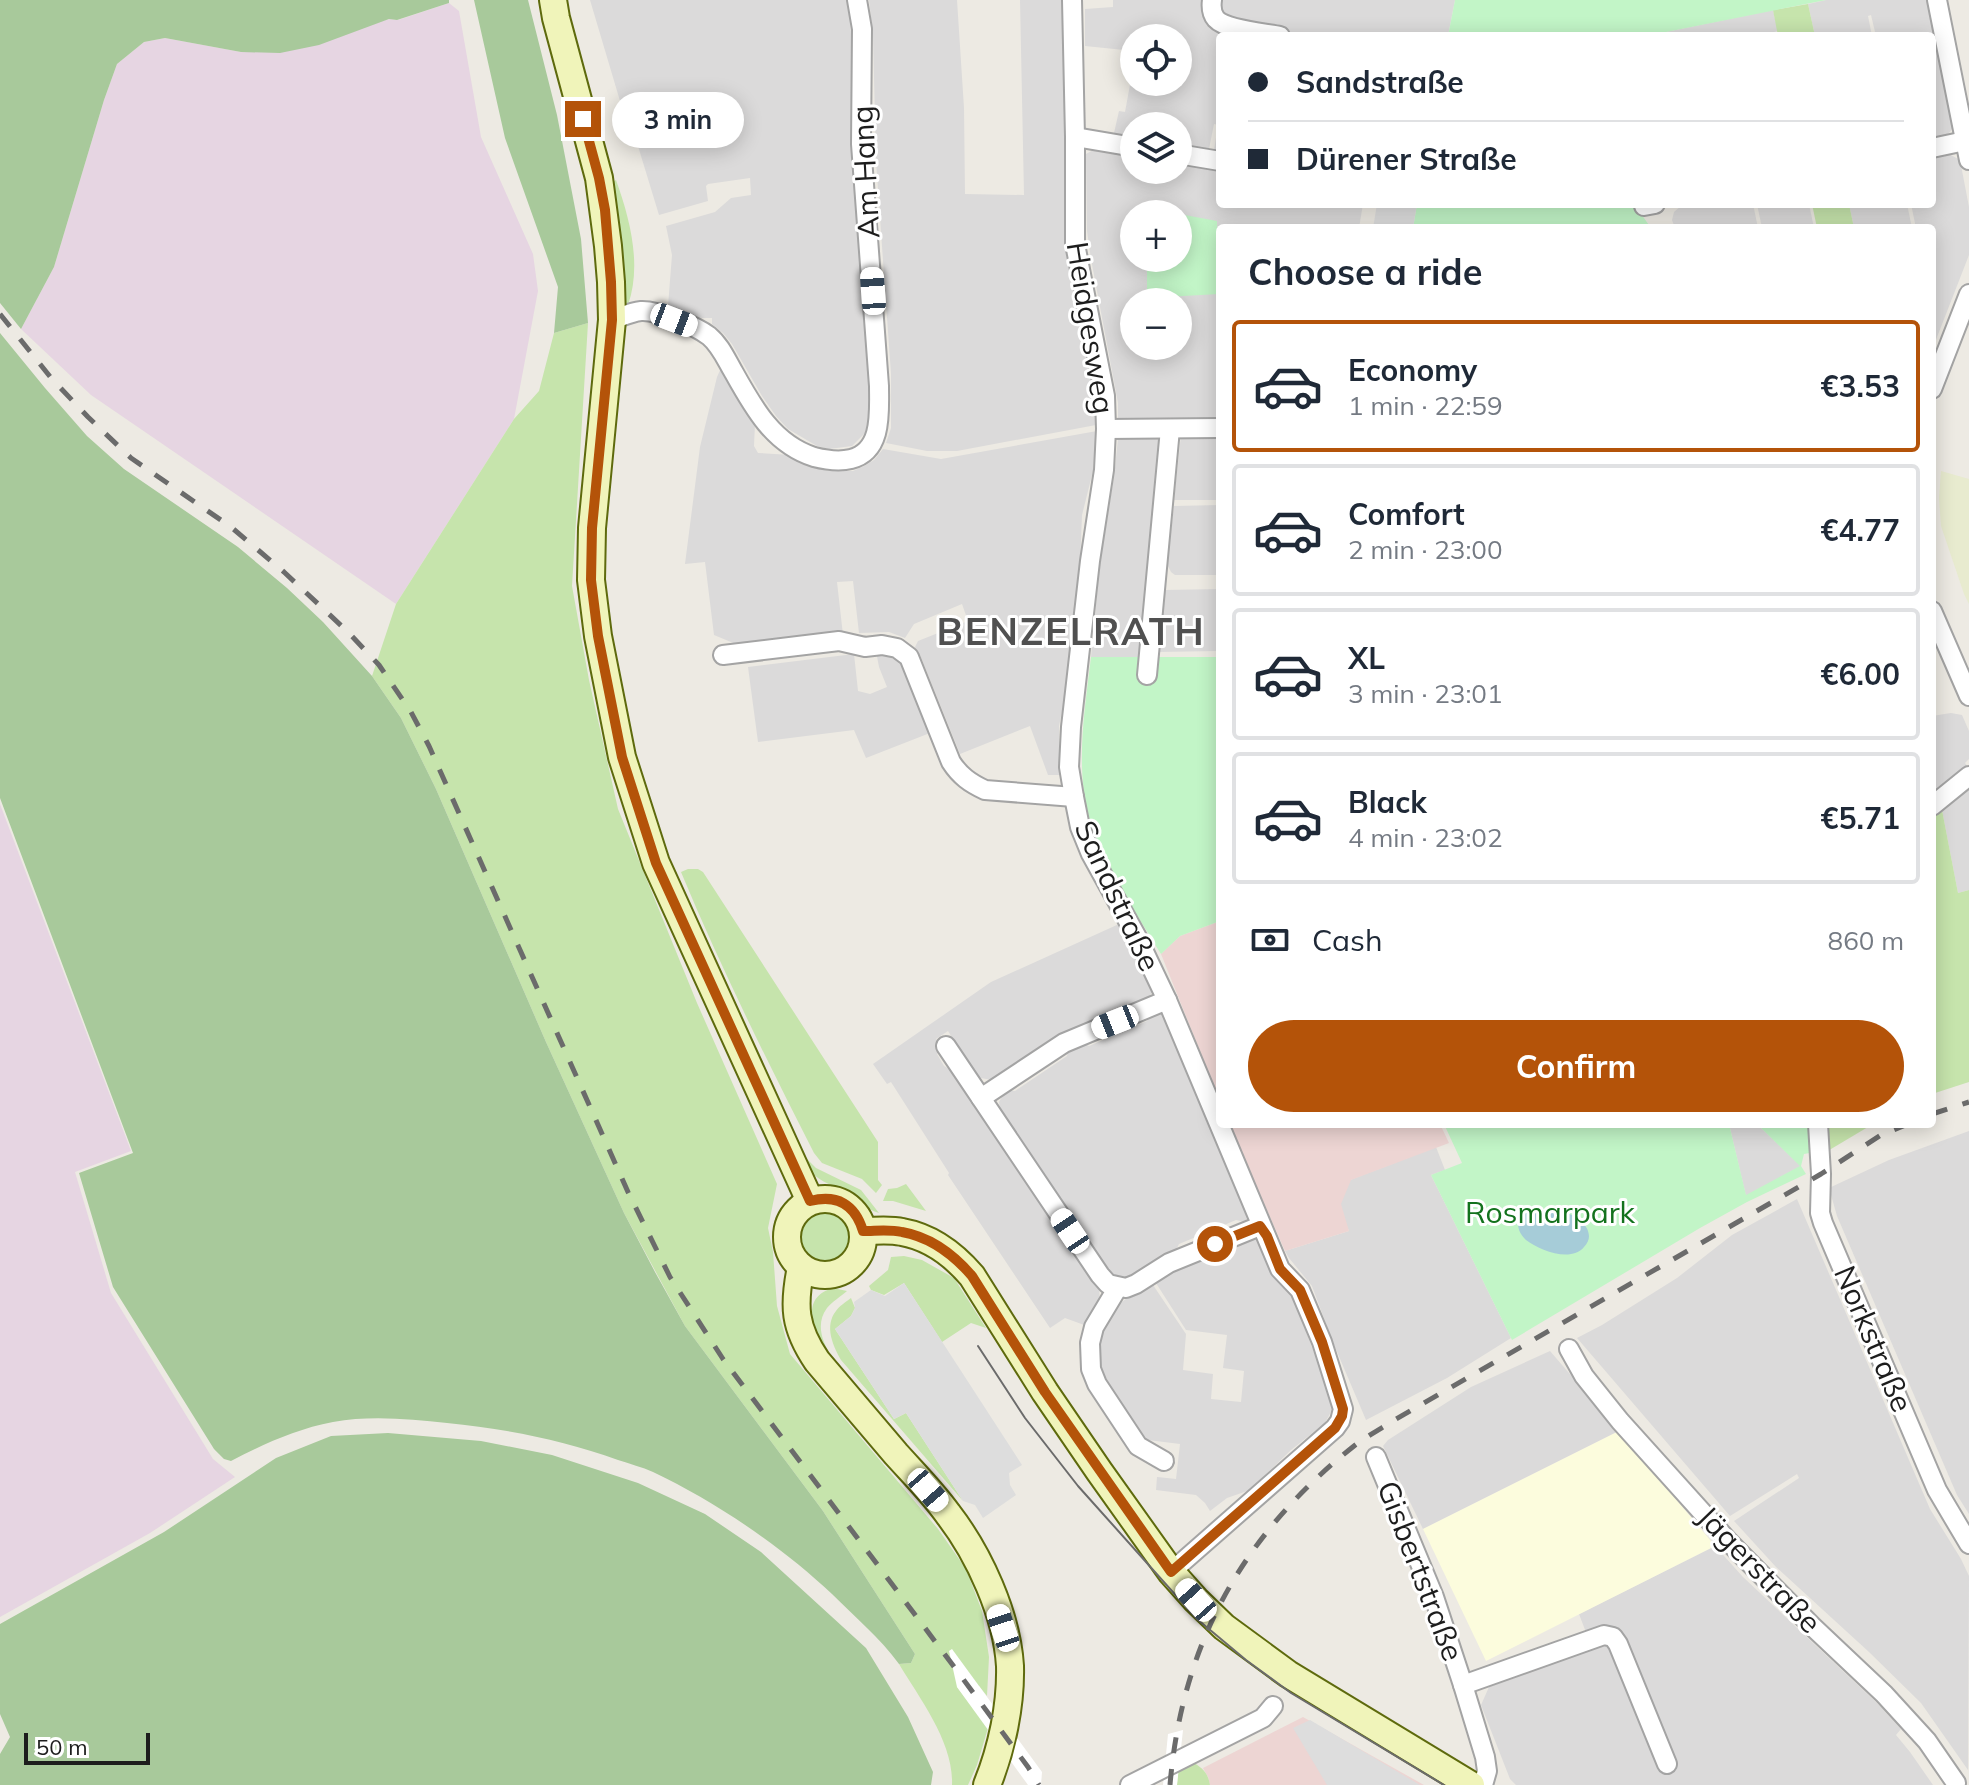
<!DOCTYPE html>
<meta charset="utf-8">
<style>
body{margin:0;font-family:Mulish,sans-serif;background:#f2f2f3;color:#1f2937;height:100vh;display:flex;flex-direction:column;font-size:30px;white-space:nowrap}
*{box-sizing:border-box;margin:0}
p{font-size:26px;color:#747a83}
.icon{flex:none;width:44px;height:44px;fill:none;stroke:currentColor;stroke-width:2;stroke-linecap:round;stroke-linejoin:round}
.map{position:relative;flex:1;overflow:hidden}
.panel{position:absolute;left:1216px;top:224px;width:720px;height:904px;display:flex;flex-direction:column;background:#fff;border-radius:8px;box-shadow:0 4px 20px #0003}
.panel>*{flex:none}
.top-card{position:absolute;left:1216px;top:32px;width:720px;height:176px;border-radius:8px;box-shadow:0 4px 20px #0003;display:grid;align-content:center;height:176px;padding:0 32px;background:#fff}
.controls{position:absolute;left:1120px;top:24px;display:grid;gap:16px}
.controls a{display:grid;place-items:center;width:72px;height:72px;border-radius:50%;background:#fff;box-shadow:0 4px 20px #0003;font-size:40px}
.scale{position:absolute;left:24px;bottom:20px;width:126px;box-sizing:border-box;padding-left:8px;border:4px solid #1d1d1d;border-top:0;font-size:22px;line-height:28px;white-space:nowrap;color:#1d1d1d;-webkit-text-stroke:6px #fff;paint-order:stroke}
.end{position:absolute;width:36px;height:36px;margin:-18px;border:10px solid #b45309;background:#fff;box-shadow:0 0 0 4px #fff}
.from{border-radius:50%}
.bubble{position:absolute;height:56px;border-radius:28px;background:#fff;box-shadow:0 4px 20px #0003;font-size:26px;font-weight:700;line-height:56px;text-align:center}
.car{position:absolute;width:24px;height:48px;margin:-24px -12px;border-radius:10px;box-shadow:0 0 6px 2px #0007;background:linear-gradient(#fff 24%,#345 0 40%,#fff 0 76%,#345 0 86%,#fff 0)}
.top-card b{display:flex;align-items:center;gap:28px;height:76px;font-size:30px}
.top-card b+b{border-top:2px solid #e0e1e3}
.top-card i{width:20px;height:20px;background:#1f2937}
ul{padding:0;list-style:none}
li{display:flex;align-items:center;gap:24px;height:132px;margin:0 16px 12px;padding:0 16px;border:4px solid #e0e1e3;border-radius:8px}
li div{flex:1}
li b{display:block;font-size:30px}
li em{font-style:normal;font-weight:700}
li.selected{border-color:#b45309}
li>.icon{width:72px;height:72px;stroke-width:1.5}
h2{padding:0 32px;font-size:36px;line-height:96px}
.pay{display:flex;align-items:center;gap:20px;height:88px;padding:0 32px;font-size:30px}
.pay p{margin-inline-start:auto}
.action{display:flex;gap:16px;margin-top:auto;padding:16px 32px}
.action a{flex:1;height:92px;border-radius:48px;background:#b45309;color:#fff;font-size:32px;font-weight:700;line-height:92px;text-align:center}
.map>svg:first-child{display:block}
.residential{fill:#dbdada;fill-rule:evenodd}
.commercial{fill:#edd5d3}
.industrial{fill:#e6d5e2}
.education{fill:#fcfcdd}
.farmland{fill:#e8ebcf}
.grass{fill:#c6e4ac}
.forest{fill:#a8c99b}
.park{fill:#c2f5c7}
.parking{fill:#ddd}
.water{fill:#a6ccd8}
.pier{fill:#fff}
.lines{fill:none;stroke-linecap:round;stroke-linejoin:round}
.street-casing{stroke:#a4a4a4;stroke-width:22}
.secondary-casing{stroke:#5e6a0d;stroke-width:30}
.street{stroke:#fff;stroke-width:18}
.secondary{stroke:#f0f4ba;stroke-width:26}
.tram{stroke:#6b6b6b;stroke-width:2}
.rail{stroke:#6b6b6b;stroke-width:5;stroke-dasharray:16 16;stroke-linecap:butt}
.route{stroke:#b45309;stroke-width:10}
.labels{text-anchor:middle;stroke-width:6;stroke-linejoin:round;paint-order:stroke}
.street-label{font-size:30px;fill:#1d1d1d;stroke:#fff}
.park-label{font-size:30px;fill:#13721d;stroke:#fff}
.district-label{font-size:38px;font-weight:bold;letter-spacing:2px;fill:#505050;stroke:#fff}
</style>
<div class="map">
<svg width="1969" height="1785" viewBox="0 0 1969 1785">
<rect width="100%" height="100%" fill="#edeae3"/>
<!-- residential -->
<g class="residential">
<polygon points="590,0 849,0 870,351 871,409 870,421 866,432 852,446 829,449 817,446 788,429 776,416 762,396 732,344 723,333 712,324 712,318 702,318 668,306 672,255 666,226 715,212 731,198 751,195 750,178 708,184 706,186 708,201 659,215 627,110 623,111"/>
<polygon points="869,0 957,0 964,108 965,194 1024,195 1020,0 1063,0 1067,245 1095,393 1096,425 957,451 927,451 886,443 891,428 891,374 876,161 873,36"/>
<polygon points="1113,0 1455,0 1448,36 1220,36 1220,151 1214,150 1218,125 1214,124 1209,149 1178,144 1178,126 1134,126 1134,137 1114,133 1119,111 1125,112 1134,63 1134,82 1178,82 1178,38 1134,38 1134,51 1085,46 1085,9 1113,7"/>
<polygon points="1826,0 1928,0 1953,127 1950,132 1940,139 1932,141 1932,36 1876,36 1871,15 1868,16 1872,36 1815,36 1808,4"/>
<polygon points="1773,10 1778,31 1774,32 1775,36 1656,36 1656,34"/>
<path d="M 1095,149 L 1134,156 L 1134,170 L 1178,170 L 1178,163 L 1220,170 L 1220,204 L 1363,204 L 1359,228 L 1220,228 L 1220,420 L 1121,421 L 1118,419 L 1118,403 L 1091,259 L 1087,231 L 1086,154 ZM 1134,214 L 1178,214 L 1178,258 L 1134,258 ZM 1134,302 L 1178,302 L 1178,346 L 1134,346 Z"/>
<polygon points="1940,154 1949,154 1960,160 1969,207 1969,255 1932,350 1932,318 1934,317 1932,308 1932,228 1916,228 1911,204 1932,204 1932,155"/>
<polygon points="1691,204 1753,204 1758,228 1675,228 1672,220 1674,212 1681,206"/>
<polygon points="1757,204 1809,204 1814,228 1762,228"/>
<polygon points="1849,204 1907,204 1912,228 1854,228"/>
<polygon points="722,366 755,423 754,446 758,453 791,455 815,467 828,471 853,471 864,466 874,460 883,449 941,459 1097,431 1093,471 1082,515 1077,639 1059,726 1060,775 1048,775 1030,726 960,754 920,655 915,647 918,641 968,621 962,604 914,624 905,638 889,632 859,633 853,581 837,582 843,635 743,647 714,635 705,562 685,564 700,447 717,377"/>
<polygon points="1220,434 1220,500 1174,500 1181,435"/>
<polygon points="1156,435 1162,438 1142,657 1091,657 1100,563 1114,477 1118,439 1124,436"/>
<polygon points="1220,505 1220,575 1175,575 1171,572 1167,564 1174,506"/>
<polygon points="1220,589 1220,657 1218,657 1218,651 1157,652 1164,590"/>
<polygon points="876,651 890,653 900,662 930,733 866,758 854,730 758,742 748,667 854,654 858,691 870,694 887,687 879,667"/>
<polygon points="1951,713 1962,715 1969,731 1969,759 1965,763 1968,767 1932,801 1932,716"/>
<polygon points="1969,790 1969,890 1958,893 1942,810"/>
<polygon points="1119,924 1153,991 1148,998 992,1080 981,1078 974,1073 948,1031 936,1039 942,1049 937,1054 944,1066 963,1077 1099,1287 1100,1302 1087,1326 1065,1318 1050,1328 948,1175 949,1173 891,1082 887,1084 873,1064 991,982"/>
<polygon points="1157,1012 1163,1013 1186,1063 1249,1215 1245,1222 1236,1220 1179,1244 1175,1252 1130,1279 1123,1280 1111,1276 1001,1113 999,1102 1006,1090 1015,1091 1067,1056 1069,1047 1081,1042 1089,1046 1147,1021 1151,1013"/>
<polygon points="1729,1124 1757,1124 1801,1166 1746,1196"/>
<polygon points="1969,1131 1969,1514 1957,1495 1837,1216 1829,1188 1889,1160"/>
<polygon points="1436,1147 1445,1170 1431,1175 1511,1338 1447,1378 1366,1420 1332,1340 1312,1286 1289,1258 1285,1251 1349,1231 1339,1206 1350,1180"/>
<polygon points="1797,1199 1930,1509 1961,1559 1969,1576 1968,1770 1921,1703 1869,1652 1776,1567 1734,1521 1799,1478 1797,1474 1730,1516 1577,1338 1602,1325 1677,1278 1732,1235"/>
<polygon points="1255,1237 1259,1238 1290,1290 1333,1402 1333,1408 1325,1423 1291,1450 1250,1490 1227,1498 1210,1511 1205,1503 1196,1495 1156,1490 1157,1477 1176,1479 1180,1444 1148,1440 1143,1438 1106,1383 1099,1366 1097,1357 1100,1334 1113,1310 1123,1301 1151,1282 1186,1334 1183,1370 1213,1374 1211,1399 1241,1402 1244,1371 1223,1368 1227,1335 1186,1330 1154,1280 1161,1275"/>
<polygon points="1550,1351 1619,1431 1423,1529 1383,1446 1388,1440 1471,1387"/>
<polygon points="1715,1546 1743,1577 1876,1702 1901,1729 1896,1735 1910,1752 1933,1785 1516,1785 1510,1779 1481,1705 1489,1687 1619,1639 1587,1635 1579,1614"/>
</g>
<!-- commercial -->
<g class="commercial">
<polygon points="1220,921 1220,1101 1161,954 1180,936"/>
<polygon points="1229,1124 1440,1124 1449,1143 1351,1180 1341,1204 1349,1231 1285,1251"/>
<polygon points="1303,1717 1424,1785 1210,1785 1208,1777 1203,1768"/>
</g>
<!-- industrial -->
<g class="industrial">
<polygon points="449,3 459,11 481,137 533,254 538,291 514,419 396,604 91,395 21,329 54,267 104,100 117,64 144,42 165,38 241,52 390,19 398,20"/>
<polygon points="0,804 131,1151 75,1172 111,1293 213,1459 235,1477 150,1533 0,1617"/>
</g>
<!-- education -->
<polygon class="education" points="1619,1431 1715,1546 1486,1661 1423,1529"/>
<!-- farmland -->
<polygon class="farmland" points="1941,471 1969,479 1969,604 1964,594 1941,526 1939,498"/>
<!-- grass -->
<g class="grass">
<polygon points="1808,4 1815,36 1778,36 1773,10"/>
<path d="M 616,180 C 630,219 642,265 628,305 L 623,305 L 623,264 L 611,183 Z"/>
<polygon points="1812,204 1849,204 1854,228 1817,228"/>
<path d="M 588,323 L 572,586 L 589,680 L 618,809 L 697,1003 L 777,1184 L 768,1228 L 773,1252 L 777,1306 L 790,1354 L 938,1529 L 966,1569 L 982,1611 L 989,1657 L 987,1696 L 979,1686 L 957,1687 L 988,1728 L 977,1765 L 968,1785 L 952,1785 C 954,1743 920,1699 899,1664 L 911,1663 L 915,1654 L 823,1511 L 685,1326 L 624,1213 L 546,1042 L 436,789 L 401,718 L 372,676 L 396,604 L 514,419 L 539,391 L 554,333 Z"/>
<polygon points="1942,810 1958,893 1969,890 1969,1082 1932,1094 1932,818"/>
<path d="M 688,869 L 698,869 L 703,872 L 878,1142 L 878,1180 L 882,1185 L 876,1193 L 862,1179 L 822,1163 L 814,1153 C 767,1061 721,968 681,872 Z"/>
<path d="M 713,968 L 806,1158 L 816,1168 L 861,1190 L 879,1213 C 865,1209 858,1199 845,1192 C 832,1184 823,1184 811,1172 Z"/>
<polygon points="1824,1124 1873,1124 1826,1152"/>
<polygon points="906,1184 926,1211 893,1201 883,1201 888,1189 897,1188"/>
<circle cx="825" cy="1236" r="26"/>
<polygon points="904,1256 922,1260 954,1278 986,1328 971,1323 942,1342 904,1283 884,1295 871,1290 869,1286 888,1270 891,1257"/>
<path d="M 833,1288 L 847,1291 C 841,1296 832,1302 827,1308 C 810,1331 832,1358 846,1377 L 920,1462 L 974,1528 L 972,1530 L 829,1360 C 818,1337 795,1299 833,1288 Z"/>
<path d="M 851,1298 L 855,1308 L 851,1316 L 835,1329 L 894,1419 L 906,1413 L 963,1501 L 841,1360 C 833,1346 824,1326 836,1311 C 839,1306 846,1302 851,1298 Z"/>
<path d="M 1194,1763 C 1204,1769 1208,1774 1210,1785 L 1177,1785 L 1178,1772 Z"/>
</g>
<!-- forest -->
<g class="forest">
<polygon points="0,0 449,0 449,3 397,20 389,19 319,45 280,53 241,52 165,38 144,42 117,64 104,100 54,267 21,329 0,303"/>
<polygon points="474,0 528,0 557,115 581,239 588,323 554,333 558,287 505,138"/>
<path d="M 0,333 L 45,388 L 87,436 L 124,469 L 238,547 L 287,588 L 323,622 L 372,676 L 401,718 L 436,789 L 546,1042 L 624,1213 L 655,1272 L 685,1326 L 823,1511 L 915,1654 L 911,1663 L 899,1664 C 880,1638 855,1617 832,1594 C 781,1546 716,1502 653,1472 C 642,1467 630,1464 618,1460 C 563,1440 506,1429 447,1423 C 410,1419 370,1415 333,1422 C 296,1429 264,1444 231,1461 L 224,1459 L 214,1449 L 113,1287 L 79,1173 L 133,1153 L 0,798 Z"/>
<polygon points="388,1433 481,1441 552,1455 638,1483 705,1514 761,1552 866,1648 908,1717 933,1772 931,1785 0,1785 0,1754 10,1737 0,1714 0,1624 164,1532 276,1458 331,1436"/>
</g>
<!-- park -->
<g class="park">
<polygon points="1455,0 1826,0 1646,36 1448,36"/>
<polygon points="1417,204 1637,204 1639,211 1651,228 1413,228"/>
<polygon points="1147,208 1217,221 1219,294 1147,298 1147,258 1178,258 1178,214 1147,214"/>
<path d="M 1091,657 L 1220,657 L 1220,921 L 1180,936 L 1161,954 C 1135,911 1103,866 1089,817 C 1075,765 1085,709 1091,657 Z"/>
<polygon points="1444,1124 1729,1124 1746,1195 1800,1166 1757,1124 1813,1124 1815,1152 1804,1154 1801,1166 1806,1174 1747,1202 1700,1228 1512,1340 1431,1175 1462,1163"/>
</g>
<!-- parking -->
<g class="parking">
<polygon points="1377,204 1417,204 1413,228 1373,228"/>
<polygon points="904,1283 1022,1465 1009,1473 1010,1485 1016,1495 983,1518 975,1505 963,1501 906,1413 894,1419 835,1329 851,1316 855,1308 854,1302 871,1290 885,1296"/>
<polygon points="1310,1720 1420,1785 1327,1785 1293,1728"/>
</g>
<!-- water -->
<path class="water" d="M 1531,1210 C 1544,1211 1557,1210 1569,1214 C 1582,1218 1597,1234 1584,1247 C 1571,1263 1539,1250 1526,1240 C 1517,1232 1516,1222 1521,1212 Z"/>
<!-- pier -->
<g class="pier">
<polygon points="952,1649 1042,1772 1041,1785 1028,1785 957,1687 949,1651"/>
<polygon points="1183,1730 1177,1785 1163,1785 1168,1734"/>
</g>
<g class="lines">
<!-- street casing -->
<g class="street-casing">
<g id="street">
<polyline points="1072,0 1075,137 1075,244 1105,396 1106,429 1104,470 1090,561 1071,727 1069,767 1074,797 1080,827 1091,854 1138,939 1167,1000 1280,1269 1300,1290 1322,1342 1343,1409 1340,1421 1335,1428 1171,1572"/>
<path d="M 1212,0 C 1211,7 1211,13 1216,19 C 1226,30 1265,33 1280,36"/>
<polyline points="1937,0 1969,160"/>
<polyline points="1075,137 1134,147"/>
<polyline points="1932,148 1965,141"/>
<polyline points="1178,154 1220,161"/>
<polyline points="1644,206 1655,204"/>
<path d="M 612,320 C 621,317 631,312 641,311 C 657,310 696,326 709,336 C 720,345 726,359 733,371 C 753,407 773,444 814,457 C 826,460 839,462 851,459 C 883,451 879,412 879,386 L 861,144 L 862,29 L 857,0"/>
<polyline points="1932,389 1969,294"/>
<polyline points="1106,429 1220,428"/>
<polyline points="1932,611 1969,696"/>
<path d="M 723,655 L 839,641 L 865,647 L 882,645 L 897,648 L 909,657 L 951,762 C 960,776 970,783 985,790 L 1074,797"/>
<polyline points="1147,675 1170,429"/>
<polyline points="1932,806 1969,776"/>
<polyline points="946,1046 1100,1275 1108,1284 1126,1288 1136,1284 1169,1263 1260,1226"/>
<polyline points="981,1098 1064,1043 1167,1000"/>
<polyline points="1818,1124 1821,1174 1820,1213 1823,1223 1937,1490 1969,1544"/>
<polyline points="1118,1287 1094,1327 1090,1343 1091,1369 1097,1384 1138,1446 1164,1461"/>
<polyline points="1569,1349 1584,1376 1620,1421 1729,1542 1813,1627 1884,1694 1927,1741 1956,1783"/>
<polyline points="1376,1457 1434,1597 1463,1685 1485,1757 1487,1771 1483,1785"/>
<polyline points="1463,1685 1604,1635 1613,1637 1618,1644 1667,1764"/>
<polyline points="1130,1785 1263,1718 1273,1706"/>
</g>
</g>
<!-- secondary casing -->
<g class="secondary-casing">
<g id="secondary">
<polyline points="553,0 556,18 599,178 608,246 611,282 612,320 592,528 591,580 598,636 622,757 656,863 810,1201"/>
<circle cx="825" cy="1237" r="38"/>
<path d="M 863,1231 C 876,1231 889,1229 902,1232 C 930,1237 954,1255 972,1276 L 1045,1392 L 1099,1471 L 1171,1572 L 1196,1600 L 1224,1627 L 1288,1674 L 1471,1785"/>
<path d="M 801,1267 C 793,1306 794,1327 817,1361 C 843,1392 870,1423 896,1454 C 914,1474 933,1493 948,1514 C 979,1554 1007,1615 1010,1666 C 1011,1705 1002,1748 987,1785"/>
</g>
</g>
<!-- street -->
<use href="#street" class="street"/>
<!-- secondary -->
<use href="#secondary" class="secondary"/>
<!-- tram -->
<polyline class="tram" points="978,1346 1025,1418 1078,1486 1197,1619 1246,1660 1291,1693 1444,1785"/>
<!-- rail -->
<g class="rail">
<polyline points="0,314 52,379 88,417 131,458 231,527 284,572 347,631 379,665 411,712 429,746 628,1192 670,1277 723,1359 952,1664 1028,1767 1039,1785"/>
<polyline points="1932,1114 1969,1102"/>
<path d="M 1170,1785 C 1182,1643 1243,1534 1354,1446 C 1367,1436 1382,1428 1396,1419 L 1821,1174 L 1881,1135 L 1908,1124"/>
</g>
</g>
<g class="lines">
<!-- route -->
<path class="route" d="M 583,119 L 599,178 L 605,210 L 611,282 L 612,320 L 592,528 L 591,580 L 598,636 L 622,757 L 656,863 L 810,1201 C 837,1194 855,1204 863,1231 C 876,1231 889,1229 902,1232 C 930,1237 954,1255 972,1276 L 1045,1392 L 1171,1572 L 1335,1428 L 1342,1416 L 1343,1409 L 1322,1342 L 1300,1290 L 1280,1269 L 1267,1236 L 1260,1226 L 1215,1244"/>
</g>
<g class="labels">
<!-- street labels -->
<g class="street-label">
<text transform="translate(866 172) rotate(-93)" y="10">Am Hang</text>
<text transform="translate(1090 328) rotate(81)" y="10">Heidgesweg</text>
<text transform="translate(1117 896) rotate(65)" y="10">Sandstraße</text>
<text transform="translate(1873 1339) rotate(67)" y="10">Norkstraße</text>
<text transform="translate(1759 1570) rotate(46)" y="10">Jägerstraße</text>
<text transform="translate(1420 1571) rotate(69)" y="10">Gisbertstraße</text>
</g>
<!-- park labels -->
<g class="park-label">
<text x="1550" y="1223">Rosmarpark</text>
</g>
<!-- district labels -->
<g class="district-label">
<text x="1071" y="645">BENZELRATH</text>
</g>
</g>
</svg>
<div class="controls">
<a><svg class="icon" aria-label="locate" viewBox="0 0 24 24"><circle cx="12" cy="12" r="6"/><path d="M12 2v4M12 18v4M2 12h4M18 12h4"/></svg></a>
<a><svg class="icon" aria-label="layers" viewBox="0 0 24 24"><path d="M12 4l9 5-9 5-9-5zM3 14l9 5 9-5"/></svg></a>
<a>+</a>
<a>−</a>
</div>
<div class="scale">50 m</div>
<i class="end from" style="left:1215px;top:1244px"></i>
<i class="end" style="left:583px;top:119px"></i>
<div class="bubble" style="left:612px;top:92px;width:132px">3 min</div>
<i class="car" style="left:873px;top:291px;rotate:356deg"></i>
<i class="car" style="left:674px;top:320px;rotate:111deg"></i>
<i class="car" style="left:1115px;top:1022px;rotate:248deg"></i>
<i class="car" style="left:1070px;top:1231px;rotate:326deg"></i>
<i class="car" style="left:928px;top:1490px;rotate:139deg"></i>
<i class="car" style="left:1196px;top:1600px;rotate:318deg"></i>
<i class="car" style="left:1003px;top:1628px;rotate:342deg"></i>
<div class="top-card">
<b><i class="from"></i>Sandstraße</b>
<b><i></i>Dürener Straße</b>
</div>
<section class="panel">
<h2>Choose a ride</h2>
<ul>
<li class="selected"><svg class="icon" aria-label="car" viewBox="0 0 24 24"><path d="M5 17H2v-5l4-1 3-4h7l3 4 3 1v5h-3M9 17h6M6 11h13"/><circle cx="7" cy="17" r="2"/><circle cx="17" cy="17" r="2"/></svg><div><b>Economy</b><p>1 min · 22:59</p></div><em>€3.53</em></li>
<li><svg class="icon" aria-label="car" viewBox="0 0 24 24"><path d="M5 17H2v-5l4-1 3-4h7l3 4 3 1v5h-3M9 17h6M6 11h13"/><circle cx="7" cy="17" r="2"/><circle cx="17" cy="17" r="2"/></svg><div><b>Comfort</b><p>2 min · 23:00</p></div><em>€4.77</em></li>
<li><svg class="icon" aria-label="car" viewBox="0 0 24 24"><path d="M5 17H2v-5l4-1 3-4h7l3 4 3 1v5h-3M9 17h6M6 11h13"/><circle cx="7" cy="17" r="2"/><circle cx="17" cy="17" r="2"/></svg><div><b>XL</b><p>3 min · 23:01</p></div><em>€6.00</em></li>
<li><svg class="icon" aria-label="car" viewBox="0 0 24 24"><path d="M5 17H2v-5l4-1 3-4h7l3 4 3 1v5h-3M9 17h6M6 11h13"/><circle cx="7" cy="17" r="2"/><circle cx="17" cy="17" r="2"/></svg><div><b>Black</b><p>4 min · 23:02</p></div><em>€5.71</em></li>
</ul>
<div class="pay"><svg class="icon" aria-label="cash" viewBox="0 0 24 24"><path d="M3 7h18v10H3z"/><circle cx="12" cy="12" r="2"/></svg>Cash<p>860 m</p></div>
<div class="action"><a>Confirm</a></div>
</section>
</div>
